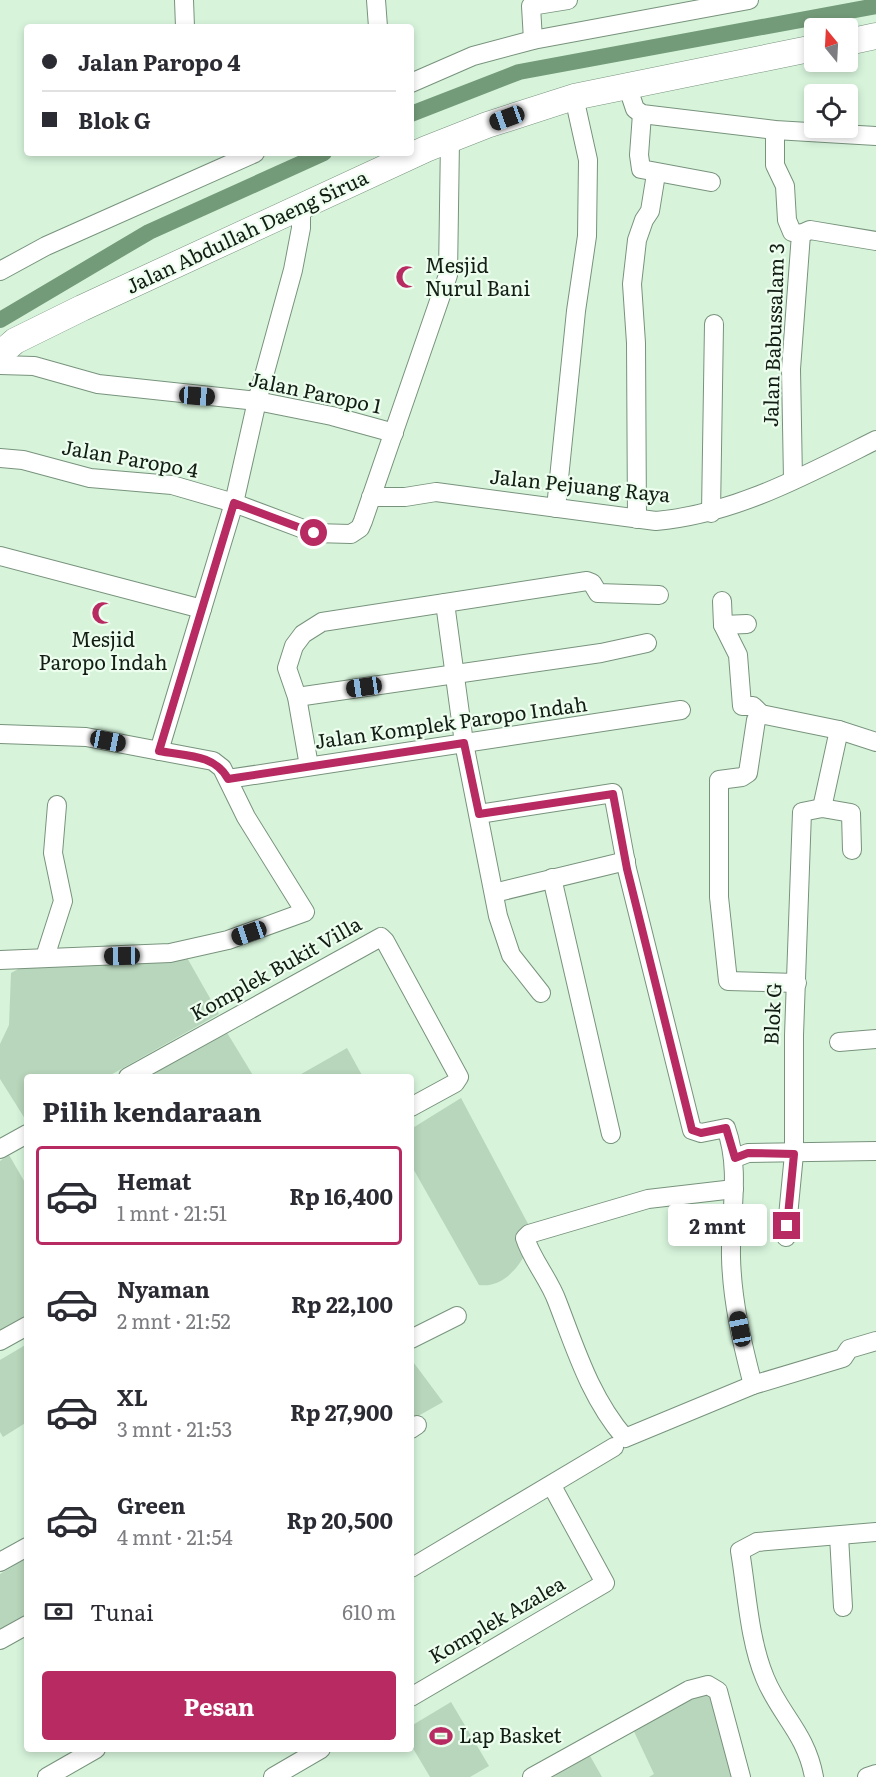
<!DOCTYPE html>
<html lang="id">
<meta charset="utf-8">
<style>
body{margin:0;font-family:Literata,serif;background:#f2f2f3;color:#2b2b33;height:100vh;display:flex;flex-direction:column;font-size:22px;white-space:nowrap}
*{box-sizing:border-box;margin:0}
p{font-size:20px;color:#7c7c81}
.icon{flex:none;width:33px;height:33px;fill:none;stroke:currentColor;stroke-width:2;stroke-linecap:round;stroke-linejoin:round}
.map{position:relative;flex:1;overflow:hidden}
.side{position:absolute;left:24px;top:1074px;width:390px;height:678px;display:flex;flex-direction:column;background:#fff;border-radius:6px;box-shadow:0 3px 9px #0003}
.side>*{flex:none}
.hud{position:absolute;left:24px;top:24px;width:390px;height:132px;border-radius:6px;box-shadow:0 3px 9px #0003;display:grid;align-content:center;height:132px;padding:0 18px;background:#fff}
.needle{width:39px;rotate:342deg}
.controls{position:absolute;left:804px;top:18px;display:grid;gap:12px}
.controls a{display:grid;place-items:center;width:54px;height:54px;border-radius:6px;background:#fff;box-shadow:0 3px 9px #0003;font-size:30px}
.end{position:absolute;width:27px;height:27px;margin:-14px;border:8px solid #b72b62;background:#fff;box-shadow:0 0 0 3px #fff}
.from{border-radius:50%}
.bubble{position:absolute;height:42px;border-radius:6px;background:#fff;box-shadow:0 3px 9px #0003;font-size:20px;font-weight:700;line-height:42px;text-align:center}
.car{position:absolute;width:18px;height:36px;margin:-18px -9px;border-radius:8px;box-shadow:0 0 4px 2px #0007;background:linear-gradient(#222 24%,#8ab4d8 0 40%,#222 0 76%,#8ab4d8 0 86%,#222 0)}
.hud b{display:flex;align-items:center;gap:21px;height:57px;font-size:22px}
.hud b+b{border-top:2px solid #e1e1e2}
.hud i{width:15px;height:15px;background:#2b2b33}
ul{padding:0;list-style:none}
li{display:flex;align-items:center;gap:18px;height:99px;margin:0 12px 9px;padding:0 6px;border:3px solid transparent;border-radius:6px}
li div{flex:1}
li b{display:block;font-size:22px}
li em{font-style:normal;font-weight:700}
li.selected{border-color:#b72b62}
li>.icon{width:54px;height:54px;stroke-width:1.5}
h2{padding:0 18px;font-size:27px;line-height:72px}
.pay{display:flex;align-items:center;gap:15px;height:66px;padding:0 18px;font-size:22px}
.pay p{margin-inline-start:auto}
.primary-button{display:flex;gap:12px;margin-top:auto;padding:12px 18px}
.primary-button a{flex:1;height:69px;border-radius:6px;background:#b72b62;color:#fff;font-size:24px;font-weight:700;line-height:69px;text-align:center}
.map>svg:first-child{display:block}
.green{fill:#b8d6bc}
.lines{fill:none;stroke-linecap:round;stroke-linejoin:round}
.canal{stroke:#739a79;stroke-width:16}
.street-casing{stroke:#78937c;stroke-width:20}
.secondary-casing{stroke:#78937c;stroke-width:27}
.street{stroke:#fff;stroke-width:18}
.secondary{stroke:#fff;stroke-width:26}
.route{stroke:#b72b62;stroke-width:8}
.labels{text-anchor:middle;stroke-width:4.5;stroke-linejoin:round;paint-order:stroke}
.street-label{font-size:20px;fill:#121d14;stroke:#edfeef}
.poi-label{font-size:20px;fill:#121d14;stroke:#edfeef;text-anchor:start}
</style>
<div class="map">
<svg width="876" height="1777" viewBox="0 0 876 1777">
<rect width="100%" height="100%" fill="#d7f4db"/>
<!-- green -->
<g class="green">
<polygon points="186,956 219,1014 107,1077 27,1077 27,1122 0,1079 0,1044 9,1025 11,973 29,963 167,963"/>
<polygon points="226,1031 254,1077 149,1077"/>
<polygon points="347,1048 363,1077 296,1077"/>
<path d="M 461,1098 L 534,1235 C 526,1257 508,1289 479,1285 L 411,1165 L 411,1129 Z"/>
<polygon points="9,1155 27,1186 27,1319 0,1332 0,1161"/>
<polygon points="27,1344 27,1422 3,1437 0,1432 0,1360"/>
<polygon points="411,1359 443,1402 411,1420"/>
<polygon points="27,1558 27,1629 0,1644 0,1574"/>
<polygon points="710,1678 741,1777 649,1777 654,1774 630,1723"/>
<polygon points="451,1702 489,1766 470,1777 430,1777 411,1745 411,1726"/>
<polygon points="585,1747 602,1777 532,1777"/>
</g>
<g class="lines">
<!-- canal -->
<g class="canal">
<polyline points="411,114 519,72 876,6"/>
<polyline points="0,320 149,232 324,153"/>
</g>
<!-- street casing -->
<g class="street-casing">
<g id="street">
<polyline points="184,0 185,27"/>
<polyline points="376,0 378,27"/>
<polyline points="533,40 531,6 568,0"/>
<polyline points="411,83 473,56 533,40 749,0"/>
<polyline points="627,85 635,109 642,114 775,130 876,136"/>
<polyline points="642,114 639,155 641,169 711,182"/>
<polyline points="775,130 775,165 785,186 787,220 792,232 801,234 791,369 793,480"/>
<polyline points="801,234 810,230 876,241"/>
<polyline points="0,271 46,246 255,153"/>
<polyline points="0,365 34,366 98,384 257,401 332,416 394,433"/>
<polyline points="0,458 23,460 90,478 172,485 234,503 314,533 351,534 360,528 363,521 448,275 450,140"/>
<path d="M 371,497 L 405,497 L 436,492 L 656,521 C 735,514 806,475 876,440"/>
<polyline points="556,508 576,311 587,236 588,160 574,97"/>
<polyline points="711,513 714,324"/>
<polyline points="637,519 636,343 632,284 637,240 644,220 650,211 656,174"/>
<polyline points="0,556 202,609"/>
<polyline points="722,601 723,625 738,655 742,706 753,706 761,714"/>
<polyline points="445,603 464,743 498,916 511,955 541,993"/>
<polyline points="723,625 747,624"/>
<polyline points="297,697 601,653 647,643"/>
<polyline points="0,734 86,737 213,761 222,768 246,817 305,912 228,940 170,953 0,960"/>
<polyline points="159,751 234,503 257,401 293,270 301,228 301,208"/>
<polyline points="309,766 297,697 287,668 294,646 303,634 322,622 587,581 592,583 598,593 659,595"/>
<polyline points="228,779 681,710"/>
<polyline points="822,808 839,730"/>
<path d="M 479,814 L 613,793 L 627,869 L 692,1130 L 701,1133 L 726,1128 C 741,1170 730,1214 731,1257 C 732,1301 742,1343 753,1385"/>
<polyline points="552,878 611,1134"/>
<polyline points="494,893 626,861"/>
<polyline points="45,957 63,901 53,853 57,805"/>
<polyline points="797,983 728,981 719,897 719,780 742,777 748,773 756,720 761,714 839,730 876,742"/>
<polyline points="839,1042 876,1039"/>
<polyline points="128,1077 381,937 385,941 459,1077 455,1083 411,1107"/>
<polyline points="0,1149 27,1134"/>
<polyline points="735,1158 748,1153 876,1151"/>
<path d="M 734,1189 L 648,1199 L 529,1234 L 525,1238 C 532,1260 549,1279 557,1301 C 576,1350 590,1397 625,1438 L 753,1385 L 843,1358 L 849,1349 L 876,1341"/>
<polyline points="786,1237 794,1154 794,1035 802,812 822,808 851,813 852,850"/>
<polyline points="411,1339 457,1316"/>
<polyline points="0,1341 27,1326"/>
<polyline points="411,1429 417,1425"/>
<polyline points="839,1536 843,1607"/>
<polyline points="0,1562 27,1547"/>
<polyline points="411,1568 614,1447"/>
<polyline points="0,1640 27,1625"/>
<polyline points="411,1697 605,1583 552,1486"/>
<polyline points="47,1777 96,1749"/>
<polyline points="273,1777 321,1749"/>
<polyline points="532,1777 689,1690 708,1685 718,1691 741,1777"/>
<path d="M 814,1777 C 806,1733 780,1715 765,1678 C 749,1640 747,1592 740,1551 L 757,1542 L 876,1532"/>
<polyline points="867,1777 876,1774"/>
</g>
</g>
<!-- secondary casing -->
<g class="secondary-casing">
<g id="secondary">
<polyline points="848,42 876,36"/>
<polyline points="0,354 15,341 82,308 426,149 487,125 574,97 814,48"/>
</g>
</g>
<!-- street -->
<use href="#street" class="street"/>
<!-- secondary -->
<use href="#secondary" class="secondary"/>
</g>
<g class="lines">
<!-- route -->
<path class="route" d="M 314,533 L 234,503 L 159,751 C 185,756 215,754 228,779 L 464,743 L 479,814 L 613,794 L 627,869 L 692,1130 L 701,1133 L 726,1128 L 735,1158 L 748,1153 L 794,1154 L 787,1226"/>
</g>
<!-- icons -->
<defs>
<g id="mosque-bare" transform="scale(1.8)"><path d="M3.5-4.9A6 6 0 1 0 3.5 4.9A5 5 0 1 1 3.5-4.9Z" fill="#b72b62" stroke="#edfeef" stroke-width="2.5" paint-order="stroke"/></g>
<g id="stadium-bare" transform="scale(1.8)"><path d="M0-5a6.5 5 0 1 0 0 10a6.5 5 0 1 0 0-10ZM-3.5-1.8h7v3.6h-7Z" fill="#b72b62" stroke="#edfeef" stroke-width="2.5" paint-order="stroke"/></g>
</defs>
<g fill-rule="evenodd">
<use href="#mosque-bare" x="407" y="277"/>
<use href="#mosque-bare" x="103" y="613"/>
<use href="#stadium-bare" x="441" y="1736"/>
</g>
<g class="labels">
<!-- street labels -->
<g class="street-label">
<text transform="translate(247 232) rotate(-25)" y="7">Jalan Abdullah Daeng Sirua</text>
<text transform="translate(774 335) rotate(-88)" y="7">Jalan Babussalam 3</text>
<text transform="translate(315 393) rotate(12)" y="7">Jalan Paropo 1</text>
<text transform="translate(130 459) rotate(10)" y="7">Jalan Paropo 4</text>
<text transform="translate(580 486) rotate(6)" y="7">Jalan Pejuang Raya</text>
<text transform="translate(451 723) rotate(-8)" y="7">Jalan Komplek Paropo Indah</text>
<text transform="translate(276 969) rotate(-29)" y="7">Komplek Bukit Villa</text>
<text transform="translate(773 1014) rotate(-87)" y="7">Blok G</text>
<text transform="translate(497 1620) rotate(-30)" y="7">Komplek Azalea</text>
</g>
<!-- poi labels -->
<g class="poi-label">
<text x="425" y="273">Mesjid<tspan x="425" dy="23">Nurul Bani</tspan></text>
<text x="103" y="647" text-anchor="middle">Mesjid<tspan x="103" dy="23">Paropo Indah</tspan></text>
<text x="459" y="1743">Lap Basket</text>
</g>
</g>
</svg>
<div class="controls">
<a><svg class="needle" viewBox="-14 -14 28 28"><path d="M0-13l5 13h-10z" fill="#e53935"/><path d="M0 13l5-13h-10z" fill="#7c7c81"/></svg></a>
<a><svg class="icon" aria-label="locate" viewBox="0 0 24 24"><circle cx="12" cy="12" r="6"/><path d="M12 2v4M12 18v4M2 12h4M18 12h4"/></svg></a>
</div>
<i class="end from" style="left:314px;top:533px"></i>
<i class="end" style="left:787px;top:1226px"></i>
<div class="bubble" style="left:668px;top:1204px;width:99px">2 mnt</div>
<i class="car" style="left:507px;top:118px;rotate:250deg"></i>
<i class="car" style="left:197px;top:396px;rotate:94deg"></i>
<i class="car" style="left:364px;top:687px;rotate:262deg"></i>
<i class="car" style="left:108px;top:741px;rotate:101deg"></i>
<i class="car" style="left:249px;top:933px;rotate:251deg"></i>
<i class="car" style="left:122px;top:956px;rotate:269deg"></i>
<i class="car" style="left:740px;top:1329px;rotate:349deg"></i>
<div class="hud">
<b><i class="from"></i>Jalan Paropo 4</b>
<b><i></i>Blok G</b>
</div>
<section class="side">
<h2>Pilih kendaraan</h2>
<ul>
<li class="selected"><svg class="icon" aria-label="car" viewBox="0 0 24 24"><path d="M5 17H2v-5l4-1 3-4h7l3 4 3 1v5h-3M9 17h6M6 11h13"/><circle cx="7" cy="17" r="2"/><circle cx="17" cy="17" r="2"/></svg><div><b>Hemat</b><p>1 mnt · 21:51</p></div><em>Rp 16,400</em></li>
<li><svg class="icon" aria-label="car" viewBox="0 0 24 24"><path d="M5 17H2v-5l4-1 3-4h7l3 4 3 1v5h-3M9 17h6M6 11h13"/><circle cx="7" cy="17" r="2"/><circle cx="17" cy="17" r="2"/></svg><div><b>Nyaman</b><p>2 mnt · 21:52</p></div><em>Rp 22,100</em></li>
<li><svg class="icon" aria-label="car" viewBox="0 0 24 24"><path d="M5 17H2v-5l4-1 3-4h7l3 4 3 1v5h-3M9 17h6M6 11h13"/><circle cx="7" cy="17" r="2"/><circle cx="17" cy="17" r="2"/></svg><div><b>XL</b><p>3 mnt · 21:53</p></div><em>Rp 27,900</em></li>
<li><svg class="icon" aria-label="car" viewBox="0 0 24 24"><path d="M5 17H2v-5l4-1 3-4h7l3 4 3 1v5h-3M9 17h6M6 11h13"/><circle cx="7" cy="17" r="2"/><circle cx="17" cy="17" r="2"/></svg><div><b>Green</b><p>4 mnt · 21:54</p></div><em>Rp 20,500</em></li>
</ul>
<div class="pay"><svg class="icon" aria-label="cash" viewBox="0 0 24 24"><path d="M3 7h18v10H3z"/><circle cx="12" cy="12" r="2"/></svg>Tunai<p>610 m</p></div>
<div class="primary-button"><a>Pesan</a></div>
</section>
</div>
